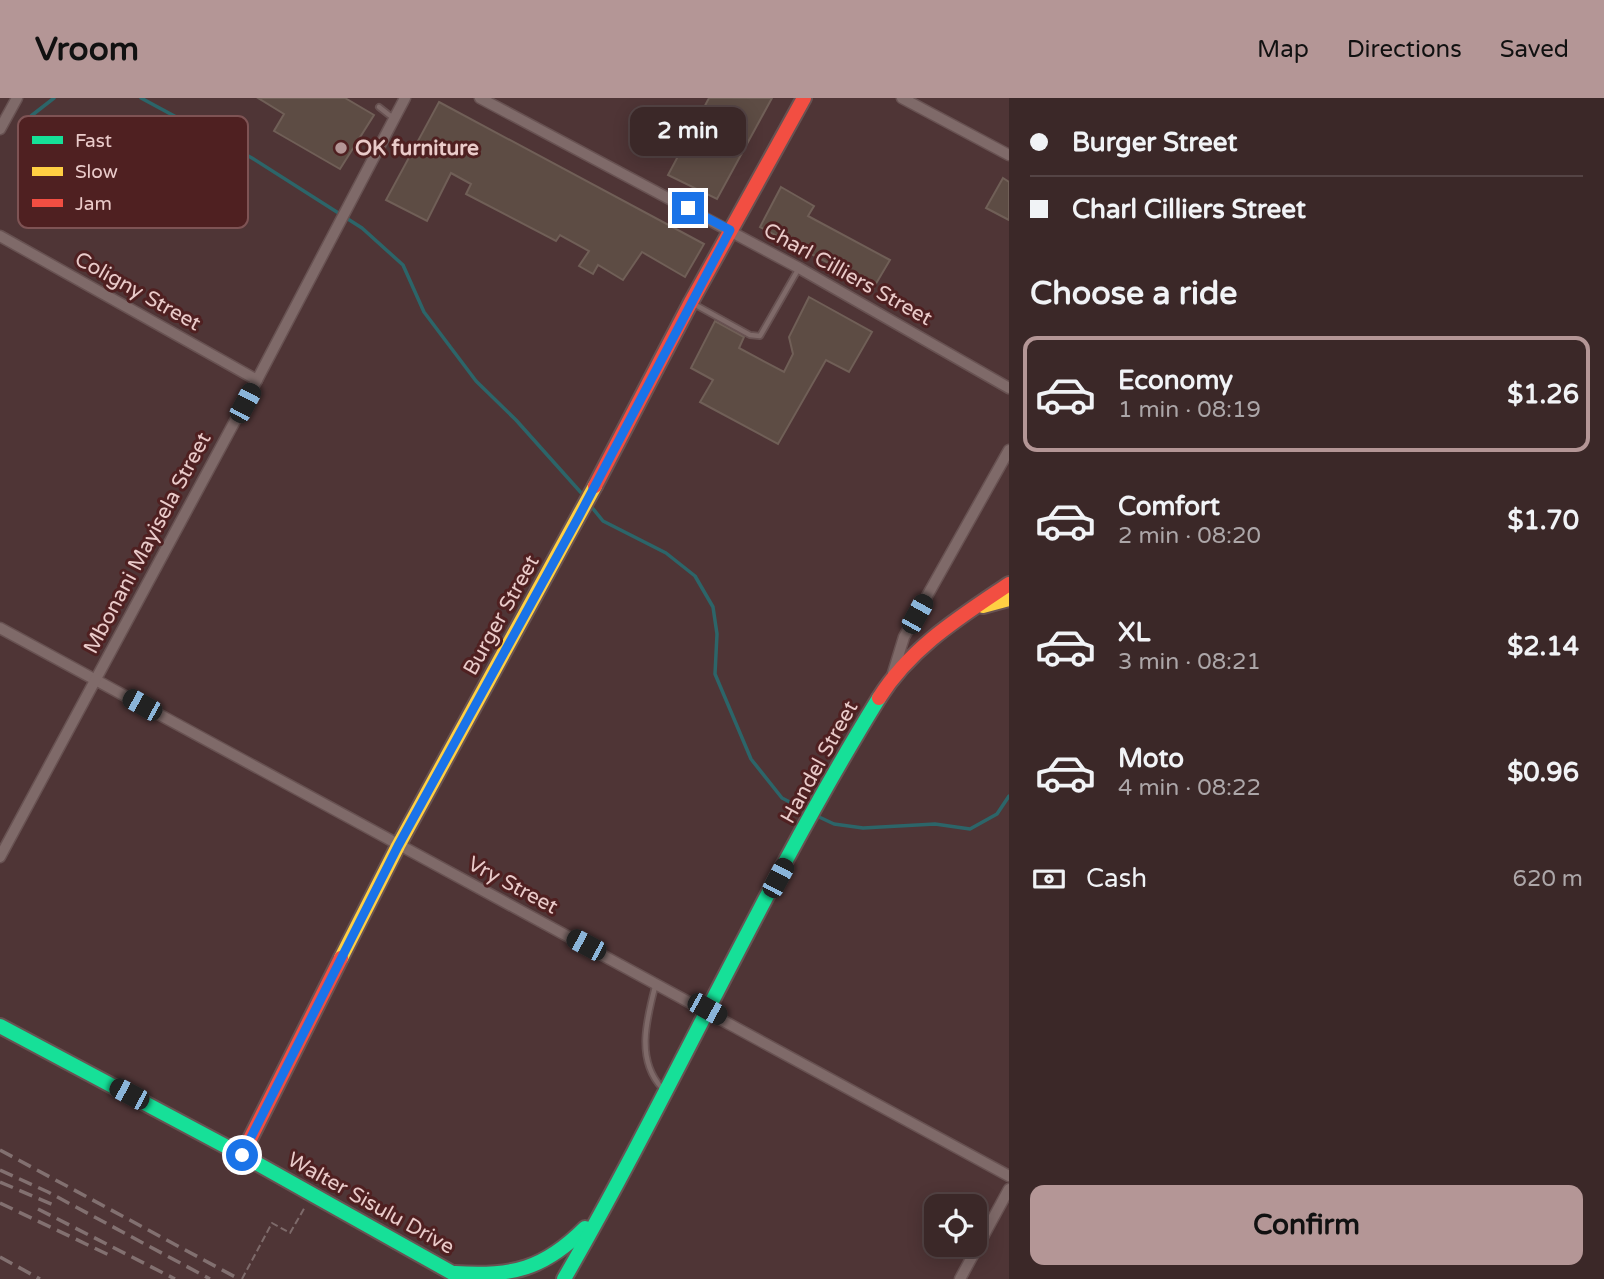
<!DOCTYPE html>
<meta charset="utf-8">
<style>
body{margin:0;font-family:"Varela Round",sans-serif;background:#463434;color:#f1f3f6;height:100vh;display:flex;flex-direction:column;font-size:26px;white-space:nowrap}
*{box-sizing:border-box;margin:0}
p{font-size:23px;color:#aca6a8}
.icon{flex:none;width:38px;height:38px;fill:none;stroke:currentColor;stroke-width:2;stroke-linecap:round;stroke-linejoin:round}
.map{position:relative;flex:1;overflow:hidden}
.details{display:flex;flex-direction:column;background:#3b2828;width:595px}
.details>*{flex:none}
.top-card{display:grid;align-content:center;height:154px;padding:0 21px;background:#3b2828}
.fabs{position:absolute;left:924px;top:1096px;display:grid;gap:14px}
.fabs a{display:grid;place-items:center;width:63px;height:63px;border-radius:14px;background:#3b2828;box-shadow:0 4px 18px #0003,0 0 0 2px #544445;font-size:35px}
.end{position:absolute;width:32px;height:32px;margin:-16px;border:9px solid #1a73e8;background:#fff;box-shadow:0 0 0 4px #fff}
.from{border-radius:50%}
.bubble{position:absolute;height:49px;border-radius:14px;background:#3b2828;box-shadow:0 4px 18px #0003,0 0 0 2px #544445;font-size:23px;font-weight:800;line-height:49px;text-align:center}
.car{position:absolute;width:21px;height:42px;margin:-21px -10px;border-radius:9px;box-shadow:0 0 5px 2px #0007;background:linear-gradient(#222 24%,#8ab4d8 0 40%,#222 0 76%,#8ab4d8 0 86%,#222 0)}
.top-card b{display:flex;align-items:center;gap:24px;height:66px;font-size:26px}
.top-card b+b{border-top:2px solid #544445}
.top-card i{width:18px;height:18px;background:#f1f3f6}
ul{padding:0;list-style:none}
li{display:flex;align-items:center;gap:21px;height:116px;margin:0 14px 10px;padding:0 7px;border:4px solid transparent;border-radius:14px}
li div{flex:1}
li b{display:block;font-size:26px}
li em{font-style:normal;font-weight:800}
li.current{border-color:#b49696}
li>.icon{width:63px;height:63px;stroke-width:1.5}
h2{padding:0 21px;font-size:32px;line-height:84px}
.pay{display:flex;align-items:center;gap:18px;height:77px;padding:0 21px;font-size:26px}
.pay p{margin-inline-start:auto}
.primary-button{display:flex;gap:14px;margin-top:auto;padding:14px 21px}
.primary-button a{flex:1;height:80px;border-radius:14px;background:#b49696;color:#111;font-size:28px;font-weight:800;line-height:80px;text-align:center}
header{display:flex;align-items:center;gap:42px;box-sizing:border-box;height:98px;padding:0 35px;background:#b49696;color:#111}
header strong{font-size:33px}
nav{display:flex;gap:38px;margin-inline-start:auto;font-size:24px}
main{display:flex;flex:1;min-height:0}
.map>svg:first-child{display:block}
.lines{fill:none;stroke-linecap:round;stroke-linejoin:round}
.stream{stroke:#2c6569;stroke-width:3.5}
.building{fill:#5d4c44;stroke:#705f57;stroke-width:2}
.lane-casing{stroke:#685252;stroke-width:8}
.street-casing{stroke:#685252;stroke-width:13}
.fast-casing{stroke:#685252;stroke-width:18}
.slow-casing{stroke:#685252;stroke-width:18}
.jam-casing{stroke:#685252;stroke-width:18}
.path{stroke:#7d6a6a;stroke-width:2;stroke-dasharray:7 3.5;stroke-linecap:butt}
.lane{stroke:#7f6a69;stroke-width:4.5}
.street{stroke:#7f6a69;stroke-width:10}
.fast{stroke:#16e098;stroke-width:14}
.slow{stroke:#ffcf43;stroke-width:14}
.jam{stroke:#f24e42;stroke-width:14}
.rail{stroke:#827070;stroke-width:3.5;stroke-dasharray:14 7;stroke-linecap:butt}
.route{stroke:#1a73e8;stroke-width:9}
.poi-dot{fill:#b49696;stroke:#4f2021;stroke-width:2.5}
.labels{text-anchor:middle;stroke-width:6;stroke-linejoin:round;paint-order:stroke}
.poi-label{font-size:21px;font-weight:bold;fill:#eacbca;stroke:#4f2021;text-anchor:start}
.street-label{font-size:21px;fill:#eacbca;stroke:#4f2021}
.key{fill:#4f2021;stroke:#7e5354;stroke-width:2}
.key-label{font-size:19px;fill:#eacbca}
</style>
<header>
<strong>Vroom</strong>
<nav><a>Map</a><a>Directions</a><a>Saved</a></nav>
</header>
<main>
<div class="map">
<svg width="1009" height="1181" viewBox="0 0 1009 1181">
<rect width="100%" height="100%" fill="#4f3536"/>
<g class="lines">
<!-- stream -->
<g class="stream">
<polyline points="141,0 252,60 362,130 403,167 424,214 476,283 516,322 584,398"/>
<polyline points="31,18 54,0"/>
<polyline points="590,407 603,423 666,455 695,478 713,509 717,536 715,576 751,661 782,700 807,713"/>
<polyline points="817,718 834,726 863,730 935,726 970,731 997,716 1009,698"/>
</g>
</g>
<!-- building -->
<g class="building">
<polygon points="258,0 345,0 374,17 340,71 274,33 284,16"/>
<polygon points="709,0 772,0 717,101 668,77"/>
<polygon points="439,4 704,146 685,179 642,154 623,182 598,167 593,176 579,168 589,153 560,137 556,143 466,96 471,86 451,75 427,123 386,102"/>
<polygon points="1003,80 1009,84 1009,122 986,110"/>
<polygon points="781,89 814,108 808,118 890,162 874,189 760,129"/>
<polygon points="809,199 872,234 849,274 826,262 778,346 700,304 713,282 691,270 715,223 744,239 739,250 784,274 793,256 789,239"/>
</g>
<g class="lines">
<!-- lane casing -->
<g class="lane-casing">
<g id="lane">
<polyline points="379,9 393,20"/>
<polyline points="692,205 750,237 760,238 799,170"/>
<path d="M 656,885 C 647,920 635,961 662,990"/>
</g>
</g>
<!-- street casing -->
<g class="street-casing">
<g id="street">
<polyline points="480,0 799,170 1009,290"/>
<polyline points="902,0 1009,57"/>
<polyline points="0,31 17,0"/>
<polyline points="0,138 257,282"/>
<polyline points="0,530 1009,1078"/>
<polyline points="893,575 904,539 1009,352"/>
<polyline points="0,759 257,282 405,0"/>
<polyline points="960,1181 1009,1091"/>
</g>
</g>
<!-- fast casing -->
<g class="fast-casing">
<g id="fast">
<polyline points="0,928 242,1057 463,1181"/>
<path d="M 455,1175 C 512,1179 544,1171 585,1130"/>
<path d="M 564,1181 C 674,990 763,788 879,600"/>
</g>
</g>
<!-- slow casing -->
<g class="slow-casing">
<g id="slow">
<polyline points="983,508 1009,501"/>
<polyline points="341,860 398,748 595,388"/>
</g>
</g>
<!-- jam casing -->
<g class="jam-casing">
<g id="jam">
<polyline points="595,388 691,204 804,0"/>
<path d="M 879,600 C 911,549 960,519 1009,486"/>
<polyline points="242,1057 341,860"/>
</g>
</g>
<!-- path -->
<polyline class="path" points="242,1181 272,1125 290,1135 305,1109"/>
<!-- lane -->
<use href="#lane" class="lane"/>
<!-- street -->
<use href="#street" class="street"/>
<!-- fast -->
<use href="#fast" class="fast"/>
<!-- slow -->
<use href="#slow" class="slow"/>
<!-- jam -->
<use href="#jam" class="jam"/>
<!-- rail -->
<g class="rail">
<polyline points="0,1052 239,1181"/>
<polyline points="0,1072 48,1094 210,1181"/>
<polyline points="0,1084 56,1108"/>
<polyline points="0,1105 111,1158"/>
<polyline points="38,1111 175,1181"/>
<polyline points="0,1159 40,1181"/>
</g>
</g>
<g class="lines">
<!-- route -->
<polyline class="route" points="242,1057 398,748 578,420 730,132 688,110"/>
</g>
<!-- markers -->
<circle class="poi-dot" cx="341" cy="50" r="7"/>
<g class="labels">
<!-- poi labels -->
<g class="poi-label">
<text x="355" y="57">OK furniture</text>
</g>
<!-- street labels -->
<g class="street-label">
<text transform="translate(848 176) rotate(29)" y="7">Charl Cilliers Street</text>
<text transform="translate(138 193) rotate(29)" y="7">Coligny Street</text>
<text transform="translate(147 445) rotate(-62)" y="7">Mbonani Mayisela Street</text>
<text transform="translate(501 517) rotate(-61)" y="7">Burger Street</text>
<text transform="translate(819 664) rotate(-61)" y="7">Handel Street</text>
<text transform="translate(513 787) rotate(28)" y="7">Vry Street</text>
<text transform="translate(371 1105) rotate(29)" y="7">Walter Sisulu Drive</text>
</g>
</g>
<!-- legend -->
<rect x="18" y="18" width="230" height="112" rx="10" class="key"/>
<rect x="32" y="38" width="31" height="8" fill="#16e098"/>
<rect x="32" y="69" width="31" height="9" fill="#ffcf43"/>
<rect x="32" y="101" width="31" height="8" fill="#f24e42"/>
<g class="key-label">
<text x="75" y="49">Fast</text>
<text x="75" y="80">Slow</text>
<text x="75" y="112">Jam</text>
</g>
</svg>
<div class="fabs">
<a><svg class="icon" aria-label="locate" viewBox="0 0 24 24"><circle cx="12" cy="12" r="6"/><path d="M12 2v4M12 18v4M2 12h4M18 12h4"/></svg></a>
</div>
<i class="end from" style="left:242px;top:1057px"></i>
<i class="end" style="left:688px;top:110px"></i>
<div class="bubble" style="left:630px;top:9px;width:116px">2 min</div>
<i class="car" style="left:245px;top:305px;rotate:28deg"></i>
<i class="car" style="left:917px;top:516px;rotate:29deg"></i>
<i class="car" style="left:142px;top:607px;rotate:299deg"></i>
<i class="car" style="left:778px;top:780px;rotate:28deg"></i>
<i class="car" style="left:586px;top:847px;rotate:298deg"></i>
<i class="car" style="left:707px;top:911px;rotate:119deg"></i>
<i class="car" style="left:129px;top:996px;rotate:298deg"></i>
</div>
<section class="details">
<div class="top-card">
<b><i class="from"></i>Burger Street</b>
<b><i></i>Charl Cilliers Street</b>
</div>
<h2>Choose a ride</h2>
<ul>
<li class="current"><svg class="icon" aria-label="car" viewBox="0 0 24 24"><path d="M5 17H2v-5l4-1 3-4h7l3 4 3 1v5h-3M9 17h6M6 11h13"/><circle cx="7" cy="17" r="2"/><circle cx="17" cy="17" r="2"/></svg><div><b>Economy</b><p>1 min · 08:19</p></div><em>$1.26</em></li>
<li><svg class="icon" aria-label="car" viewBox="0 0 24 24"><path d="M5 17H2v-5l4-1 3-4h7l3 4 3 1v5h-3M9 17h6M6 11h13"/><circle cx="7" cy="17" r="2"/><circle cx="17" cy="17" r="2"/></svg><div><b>Comfort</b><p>2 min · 08:20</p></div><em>$1.70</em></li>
<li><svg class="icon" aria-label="car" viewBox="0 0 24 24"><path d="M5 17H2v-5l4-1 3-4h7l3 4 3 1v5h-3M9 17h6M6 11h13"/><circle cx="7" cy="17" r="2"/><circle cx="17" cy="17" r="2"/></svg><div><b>XL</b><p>3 min · 08:21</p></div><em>$2.14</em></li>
<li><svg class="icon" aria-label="car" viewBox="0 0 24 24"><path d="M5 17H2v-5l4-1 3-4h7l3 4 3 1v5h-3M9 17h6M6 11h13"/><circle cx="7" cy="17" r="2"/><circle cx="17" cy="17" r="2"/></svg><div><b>Moto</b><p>4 min · 08:22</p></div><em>$0.96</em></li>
</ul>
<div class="pay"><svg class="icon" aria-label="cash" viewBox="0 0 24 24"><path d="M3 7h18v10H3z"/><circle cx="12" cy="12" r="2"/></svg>Cash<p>620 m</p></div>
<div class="primary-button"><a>Confirm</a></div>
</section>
</main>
